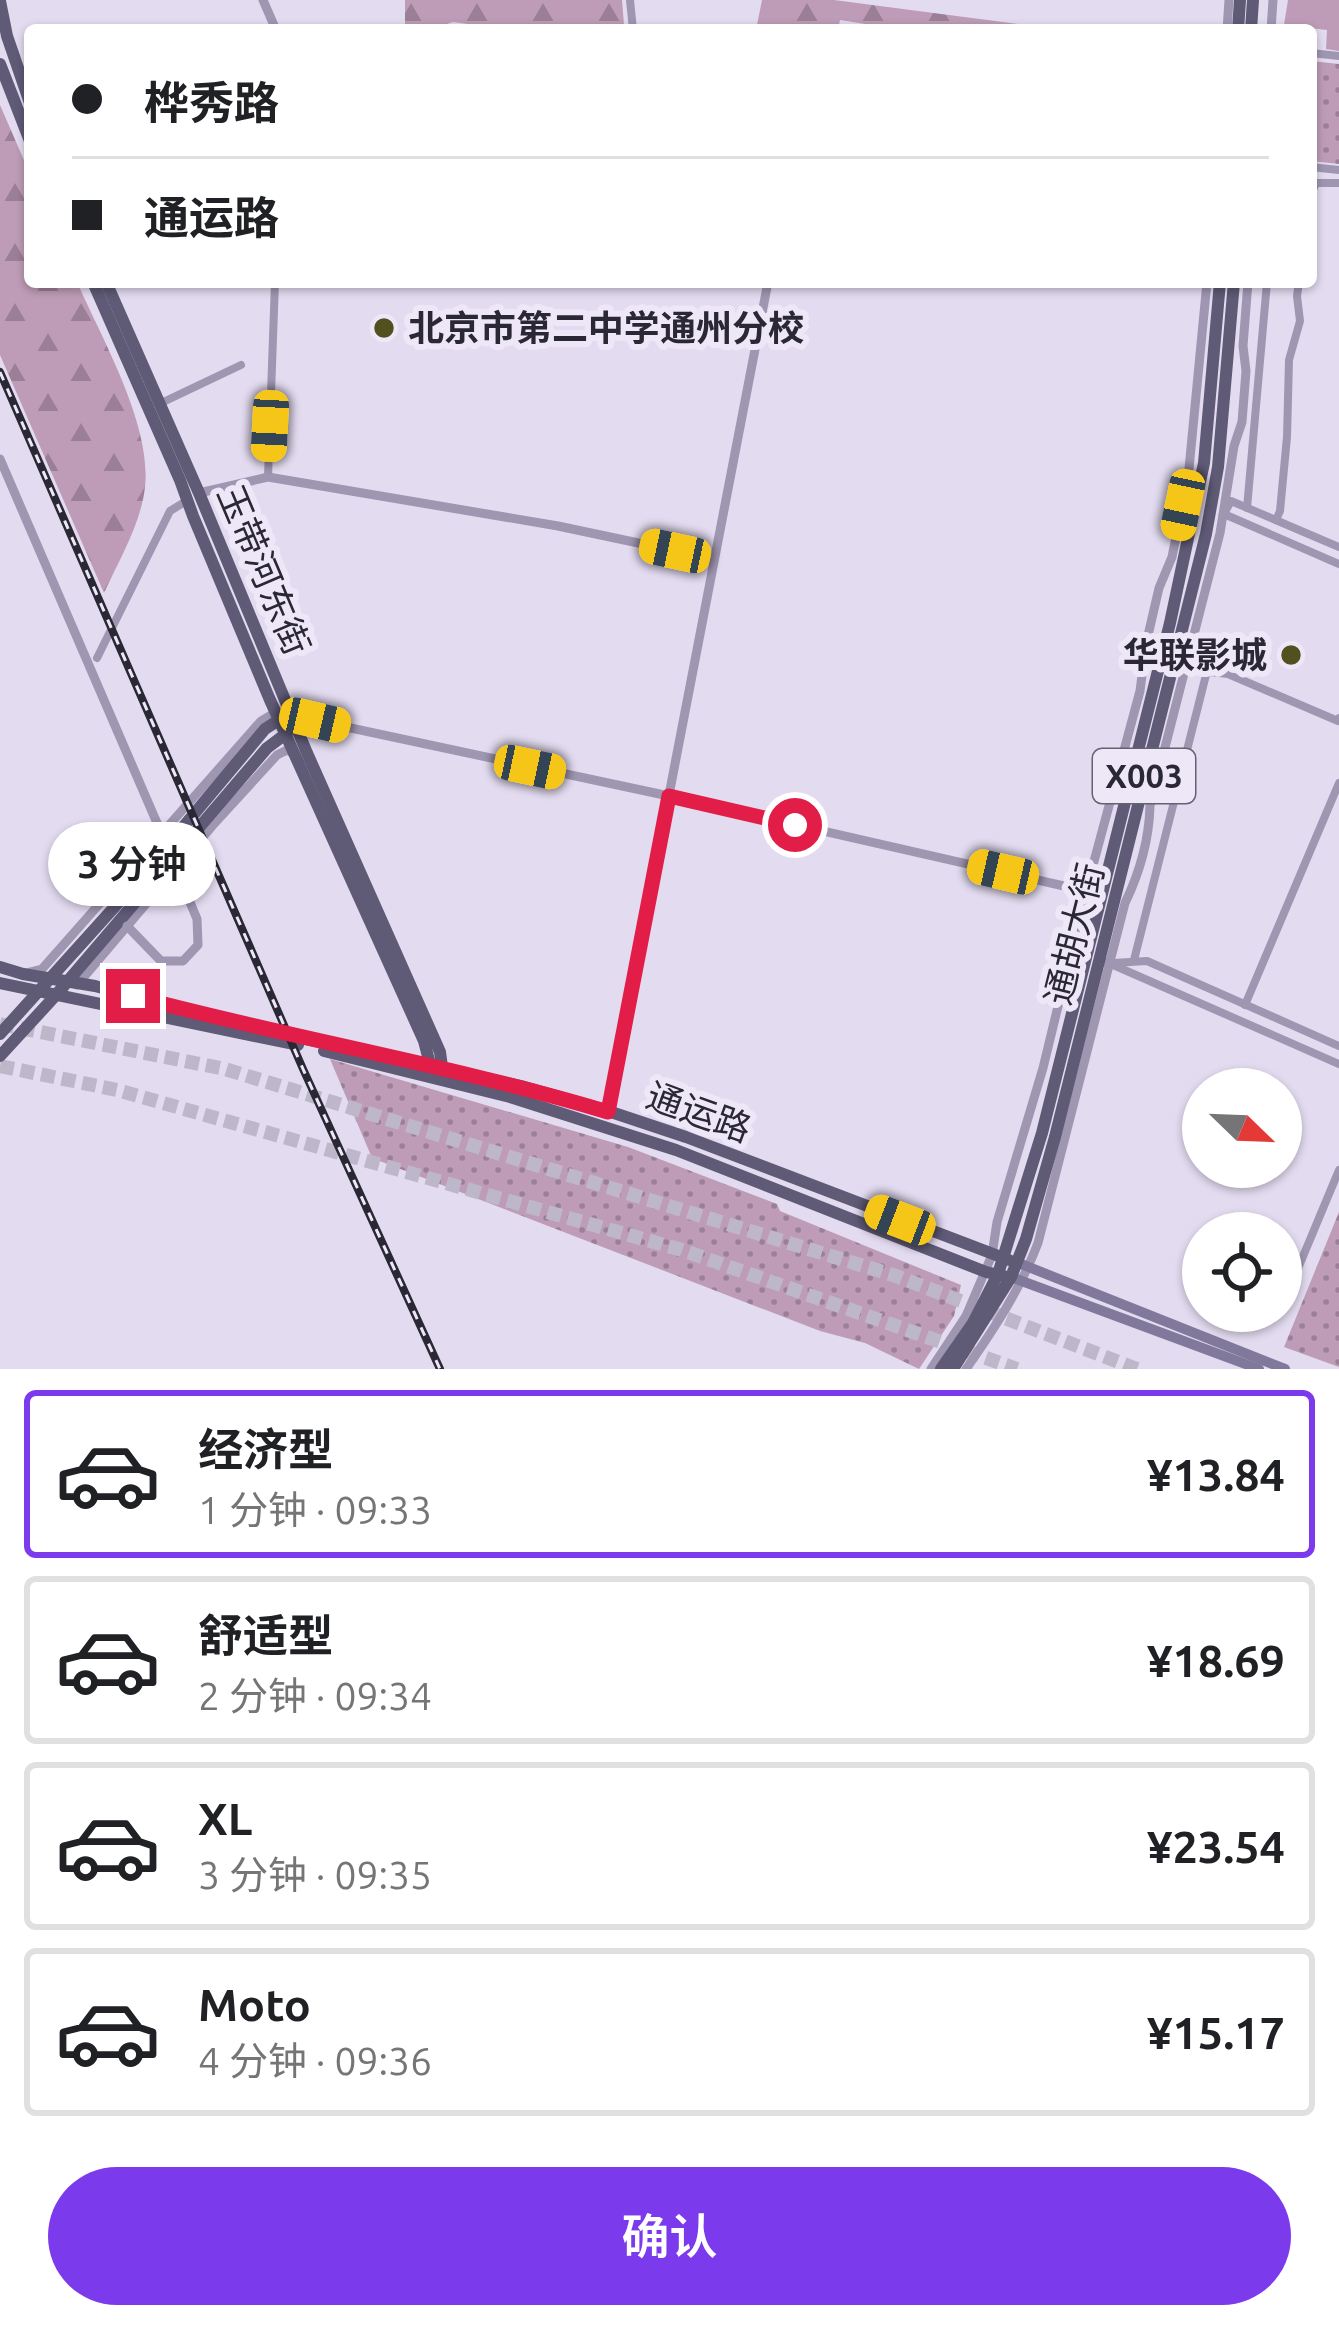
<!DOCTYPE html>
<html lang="zh">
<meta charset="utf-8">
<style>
body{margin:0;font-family:Ubuntu,"Noto Sans SC",sans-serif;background:#f2f2f2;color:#202124;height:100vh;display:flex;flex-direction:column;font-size:45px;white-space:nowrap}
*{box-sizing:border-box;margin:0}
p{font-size:39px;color:#757577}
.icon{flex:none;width:66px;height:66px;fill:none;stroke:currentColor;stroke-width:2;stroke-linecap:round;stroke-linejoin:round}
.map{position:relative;height:1369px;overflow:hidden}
.drawer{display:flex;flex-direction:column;background:#fff;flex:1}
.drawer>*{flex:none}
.guide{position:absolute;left:24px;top:24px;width:1293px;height:264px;border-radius:12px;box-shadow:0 3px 9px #0004;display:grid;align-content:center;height:264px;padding:0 48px;background:#fff}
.needle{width:78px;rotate:113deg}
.fabs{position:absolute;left:1182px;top:1068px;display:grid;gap:24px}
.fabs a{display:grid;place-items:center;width:120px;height:120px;border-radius:50%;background:#fff;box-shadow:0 3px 9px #0004;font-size:60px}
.end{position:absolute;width:54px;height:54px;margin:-27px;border:15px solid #e11d48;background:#fff;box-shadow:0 0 0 6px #fff}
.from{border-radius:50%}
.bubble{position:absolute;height:84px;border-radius:42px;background:#fff;box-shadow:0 3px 9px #0004;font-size:39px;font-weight:600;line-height:84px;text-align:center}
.car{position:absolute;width:36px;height:72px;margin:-36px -18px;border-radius:15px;box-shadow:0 0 9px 3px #0007;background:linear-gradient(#f5c518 24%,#345 0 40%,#f5c518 0 76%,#345 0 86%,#f5c518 0)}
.guide b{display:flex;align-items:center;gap:42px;height:114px;font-size:45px}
.guide b+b{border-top:3px solid #e0e0e0}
.guide i{width:30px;height:30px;background:#202124}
ul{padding:21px 0 0;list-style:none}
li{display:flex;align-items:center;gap:36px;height:168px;margin:0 24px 18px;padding:0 24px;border:6px solid #e0e0e0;border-radius:12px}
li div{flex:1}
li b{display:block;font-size:45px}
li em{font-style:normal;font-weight:600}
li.current{border-color:#7c3aed}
li>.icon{width:108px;height:108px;stroke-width:1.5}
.cta{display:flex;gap:24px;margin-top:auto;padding:24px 48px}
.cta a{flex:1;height:138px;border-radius:72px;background:#7c3aed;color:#fff;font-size:48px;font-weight:600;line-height:138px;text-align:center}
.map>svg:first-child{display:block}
.forest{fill:url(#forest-firs)}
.park{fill:url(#park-dots)}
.garden{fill:#be9cb7}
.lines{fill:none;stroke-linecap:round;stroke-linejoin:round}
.motorway-tunnel{stroke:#beb7ca;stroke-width:14;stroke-dasharray:14 7;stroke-linecap:butt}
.minor{stroke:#9f96b2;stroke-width:8}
.tertiary{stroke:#9f96b2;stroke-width:9}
.secondary{stroke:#81799b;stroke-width:10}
.primary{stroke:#5f5a76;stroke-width:12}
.rail-casing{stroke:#2a2834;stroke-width:8}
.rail{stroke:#eee7f8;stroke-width:3;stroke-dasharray:9;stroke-linecap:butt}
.tertiary-bridge{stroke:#9f96b2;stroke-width:9}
.route{stroke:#e11d48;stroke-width:15}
.poi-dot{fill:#535020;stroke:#eee7f8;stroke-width:4.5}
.labels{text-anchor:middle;stroke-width:12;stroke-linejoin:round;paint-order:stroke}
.shield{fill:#eee7f8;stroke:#65616f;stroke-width:3}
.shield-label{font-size:33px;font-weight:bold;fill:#2a2834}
.poi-label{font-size:36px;font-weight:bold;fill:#2a2834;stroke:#eee7f8;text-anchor:start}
.street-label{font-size:36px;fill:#2a2834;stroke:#eee7f8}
</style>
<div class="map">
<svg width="1339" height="1369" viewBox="0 0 1339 1369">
<defs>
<pattern id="forest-firs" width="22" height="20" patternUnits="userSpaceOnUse" patternTransform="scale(3)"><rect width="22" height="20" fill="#be9cb7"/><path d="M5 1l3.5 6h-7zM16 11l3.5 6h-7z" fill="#9b7f96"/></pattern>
<pattern id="park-dots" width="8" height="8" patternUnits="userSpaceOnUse" patternTransform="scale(3)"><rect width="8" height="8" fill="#be9cb7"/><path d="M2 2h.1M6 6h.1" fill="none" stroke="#9b7f96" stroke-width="1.8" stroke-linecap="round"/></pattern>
</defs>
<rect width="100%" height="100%" fill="#e3dbf0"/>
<!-- forest -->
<g class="forest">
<polygon points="405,0 622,0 624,25 512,30 453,22 441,26 431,24 429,29 405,27"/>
<polygon points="762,0 834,0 1064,30 878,30 878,26 840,20 838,30 756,30"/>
<path d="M 0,105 L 30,174 L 30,282 L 77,282 C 102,339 152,425 145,487 C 141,524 119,560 104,593 L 0,355 Z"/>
</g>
<!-- park -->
<g class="park">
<polygon points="1311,61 1339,64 1339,164 1311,161"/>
<polygon points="330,1059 628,1147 777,1204 780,1211 961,1285 954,1316 919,1369 865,1343 820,1331 372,1158"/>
<polygon points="1339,1212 1339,1367 1284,1347"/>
</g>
<!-- garden -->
<polygon class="garden" points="1288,0 1339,0 1339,51 1326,49 1327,30 1284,25"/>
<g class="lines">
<!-- motorway-tunnel -->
<g class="motorway-tunnel">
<polyline points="0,1024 225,1069 896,1276 1137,1369"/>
<polyline points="0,1066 117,1090 682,1250 1017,1369"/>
</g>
<!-- minor -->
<g class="minor">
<polyline points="630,0 633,30"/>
<polyline points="1311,53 1339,56"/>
<polyline points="1311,167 1339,170"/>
<polyline points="1311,194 1316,183 1339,183"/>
<polyline points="159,404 241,365"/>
<polyline points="268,477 275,282"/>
<polyline points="1247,508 1267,282"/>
<polyline points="1226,510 1231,501 1339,547"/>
<polyline points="1224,514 1339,564"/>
<polyline points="1276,520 1280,511 1287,437 1289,360 1300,321 1297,296 1299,282"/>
<polyline points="97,658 170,511 188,500"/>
<polyline points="1184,669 1228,674 1338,721 1339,718"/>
<polyline points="1134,960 1207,671"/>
<polyline points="1104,961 1339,1064"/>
<polyline points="1113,963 1147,961 1339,1046"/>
<polyline points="1245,1005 1339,783"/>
<polyline points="1289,1290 1339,1170"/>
</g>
<!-- tertiary -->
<g class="tertiary">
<polyline points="263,0 276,30"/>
<polyline points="1227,30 1229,0"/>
<polyline points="1271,30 1273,0"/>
<polyline points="0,459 157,823"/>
<polyline points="199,493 268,477 558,526 714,559"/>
<polyline points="26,973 42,969 261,721 276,712 669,796 1086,891"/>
<polyline points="77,985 213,825 277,755 287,750 295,754"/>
<polyline points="608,1111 768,282"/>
<polyline points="931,1369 966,1316 992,1255 997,1222 1043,1068 1086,891 1140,691 1146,644 1159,588 1172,557 1188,479 1207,282"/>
<path d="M 966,1369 C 994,1329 1021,1288 1038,1243 L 1125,903 C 1140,872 1149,840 1150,806 L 1220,533 L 1234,446 L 1242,422 L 1246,371 L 1243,346 L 1248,282"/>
</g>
<!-- secondary -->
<g class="secondary">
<polyline points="1016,1262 1285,1369"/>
<polyline points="1011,1277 1259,1369"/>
</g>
<!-- primary -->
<g class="primary">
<polyline points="0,1 7,36 30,103"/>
<polyline points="1238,30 1240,0"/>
<polyline points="1251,30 1253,0"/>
<polyline points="0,64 30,141"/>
<polyline points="93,282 180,480 193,516 270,700 424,1041 431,1068"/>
<polyline points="106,282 199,493 307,753 440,1052 443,1074"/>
<polyline points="0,967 23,974 95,986 247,1026 521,1086 608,1111 686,1137 1009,1260"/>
<polyline points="0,983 298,1045"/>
<polyline points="0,1034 138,881 265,729 285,716"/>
<polyline points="324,1051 510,1097 676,1150 986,1272 1004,1276"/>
<polyline points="0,1056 56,995 267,748 287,733"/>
<polyline points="941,1369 973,1323 998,1274 1042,1133 1170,623 1204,463 1220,282"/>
<polyline points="953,1369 1011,1277 1026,1239 1055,1137 1206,534 1218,467 1234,282"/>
</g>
<!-- rail casing -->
<g class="rail-casing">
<polyline id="rail" points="0,372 303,1069 440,1369"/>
</g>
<!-- rail -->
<use href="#rail" class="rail"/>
<!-- tertiary-bridge -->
<polyline class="tertiary-bridge" points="127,926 161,961 183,961 198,945 197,919 157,823"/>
</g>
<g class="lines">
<!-- route -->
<path class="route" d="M 133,996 C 290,1038 451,1065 608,1112 L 669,796 L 795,825"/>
</g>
<!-- markers -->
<g class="poi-dot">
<circle cx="384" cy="328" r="12"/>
<circle cx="1291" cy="655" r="12"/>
</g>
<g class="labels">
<!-- shield labels -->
<rect class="shield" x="1093" y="749" width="102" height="54" rx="9"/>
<g class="shield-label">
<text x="1144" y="788">X003</text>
</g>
<!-- poi labels -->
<g class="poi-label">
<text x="408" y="341">北京市第二中学通州分校</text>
<text x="1267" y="668" text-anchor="end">华联影城</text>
</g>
<!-- street labels -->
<g class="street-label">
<text transform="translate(264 570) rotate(67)" y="13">玉带河东街</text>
<text transform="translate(1074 934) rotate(-76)" y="13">通胡大街</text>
<text transform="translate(699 1112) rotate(20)" y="13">通运路</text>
</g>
</g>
</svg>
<div class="fabs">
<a><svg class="needle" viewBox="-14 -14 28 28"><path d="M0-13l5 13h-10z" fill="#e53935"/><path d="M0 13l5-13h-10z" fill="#757577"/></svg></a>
<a><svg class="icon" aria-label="locate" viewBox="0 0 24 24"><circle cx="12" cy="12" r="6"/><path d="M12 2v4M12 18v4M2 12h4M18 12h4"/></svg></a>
</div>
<i class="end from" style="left:795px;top:825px"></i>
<i class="end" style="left:133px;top:996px"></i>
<div class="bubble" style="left:48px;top:822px;width:168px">3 分钟</div>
<i class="car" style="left:270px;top:426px;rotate:183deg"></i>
<i class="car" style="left:1183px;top:505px;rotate:192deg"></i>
<i class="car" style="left:675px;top:551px;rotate:282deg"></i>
<i class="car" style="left:315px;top:720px;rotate:103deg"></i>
<i class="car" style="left:530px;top:767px;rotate:102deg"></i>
<i class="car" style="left:1003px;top:872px;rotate:283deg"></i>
<i class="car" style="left:900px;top:1220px;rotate:291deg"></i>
<div class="guide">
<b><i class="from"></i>桦秀路</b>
<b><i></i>通运路</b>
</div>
</div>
<section class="drawer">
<ul>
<li class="current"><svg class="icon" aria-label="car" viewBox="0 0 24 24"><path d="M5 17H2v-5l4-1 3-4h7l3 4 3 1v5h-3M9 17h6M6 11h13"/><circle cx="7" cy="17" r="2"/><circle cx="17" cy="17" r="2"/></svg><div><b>经济型</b><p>1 分钟 · 09:33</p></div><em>¥13.84</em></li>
<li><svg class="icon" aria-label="car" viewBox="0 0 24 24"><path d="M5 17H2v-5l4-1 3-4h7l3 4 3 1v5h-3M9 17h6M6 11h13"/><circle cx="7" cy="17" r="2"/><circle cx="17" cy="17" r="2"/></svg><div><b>舒适型</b><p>2 分钟 · 09:34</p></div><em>¥18.69</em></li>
<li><svg class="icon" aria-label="car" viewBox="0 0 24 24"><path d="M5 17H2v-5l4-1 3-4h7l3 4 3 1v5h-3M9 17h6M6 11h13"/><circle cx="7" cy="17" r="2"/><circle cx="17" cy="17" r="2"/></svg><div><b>XL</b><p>3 分钟 · 09:35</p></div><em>¥23.54</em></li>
<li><svg class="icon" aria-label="car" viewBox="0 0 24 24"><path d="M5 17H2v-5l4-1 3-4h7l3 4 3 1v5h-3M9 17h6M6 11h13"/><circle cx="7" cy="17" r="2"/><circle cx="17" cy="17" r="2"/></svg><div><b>Moto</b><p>4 分钟 · 09:36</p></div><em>¥15.17</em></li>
</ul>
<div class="cta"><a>确认</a></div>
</section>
